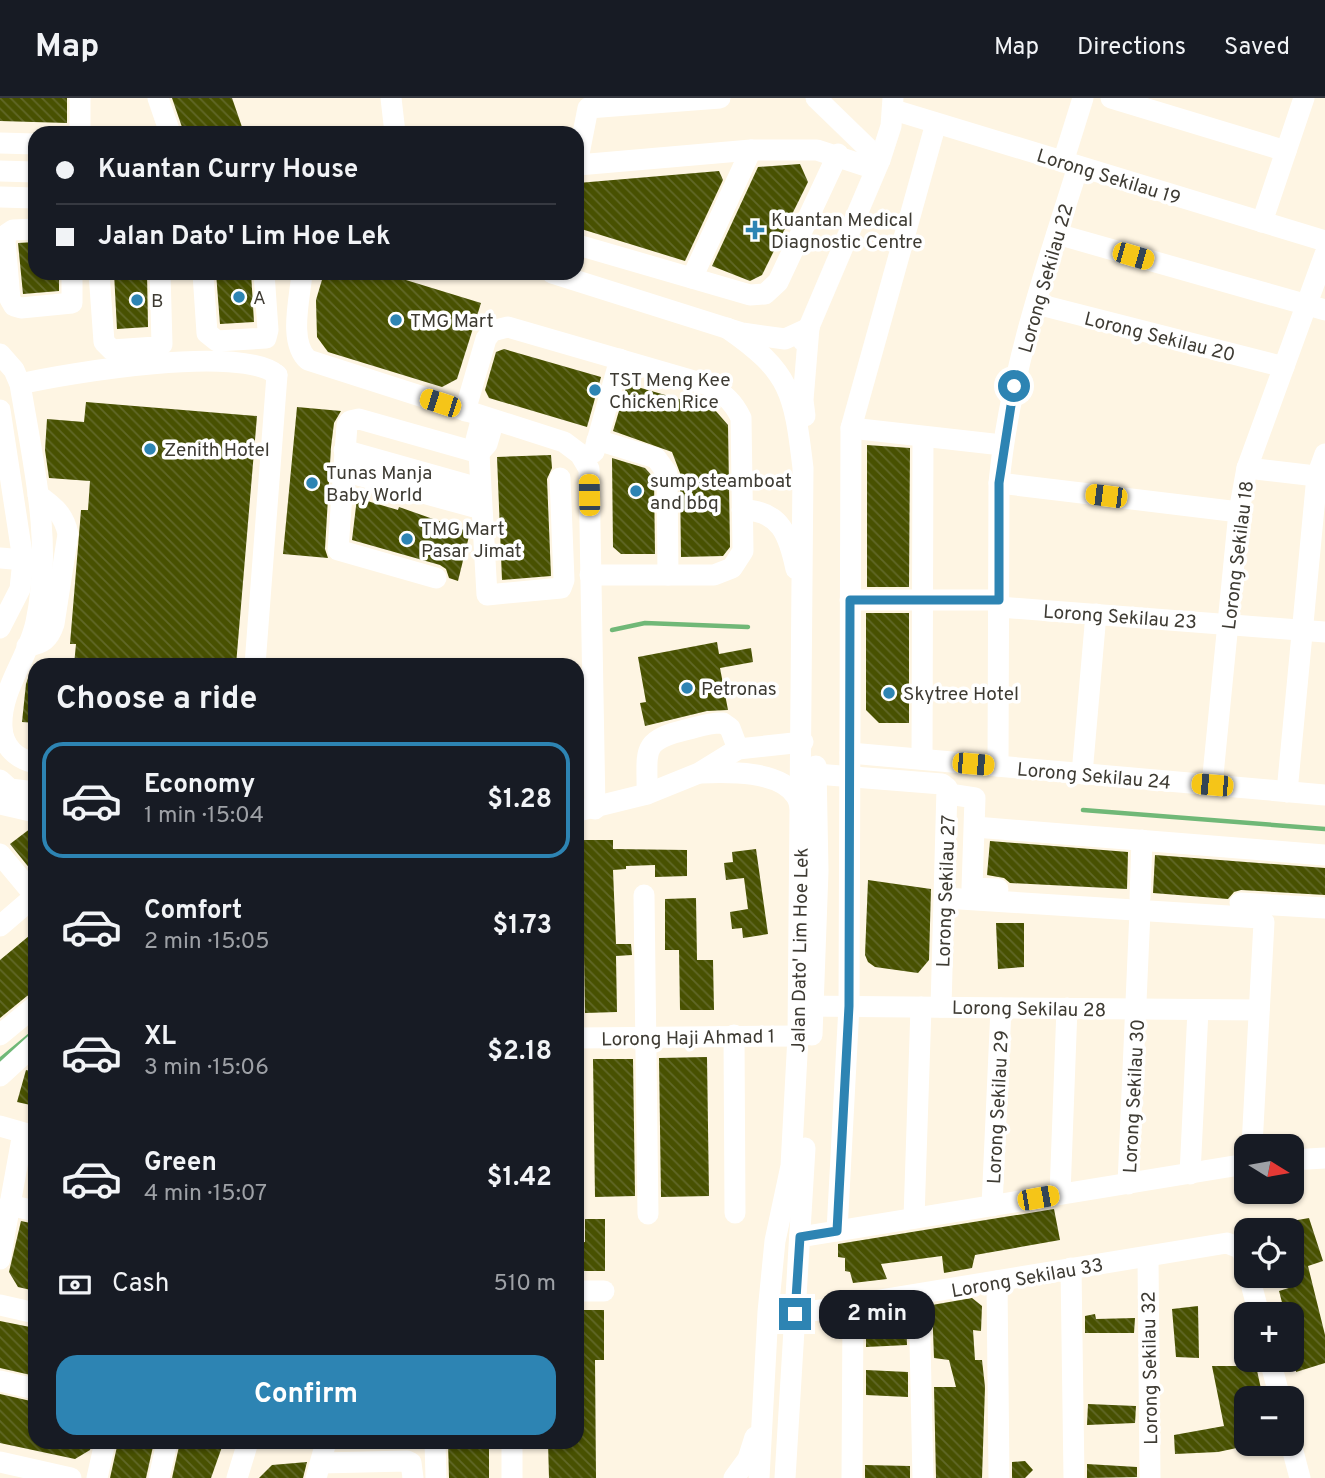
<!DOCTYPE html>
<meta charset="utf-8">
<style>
body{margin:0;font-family:Overpass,sans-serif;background:#20242c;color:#f1f3f6;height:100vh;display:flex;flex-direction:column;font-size:26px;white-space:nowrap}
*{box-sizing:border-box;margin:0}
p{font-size:23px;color:#9ea1a6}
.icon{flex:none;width:38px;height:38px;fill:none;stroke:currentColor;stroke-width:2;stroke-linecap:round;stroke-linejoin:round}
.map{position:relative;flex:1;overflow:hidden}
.details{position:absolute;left:28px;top:560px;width:556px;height:791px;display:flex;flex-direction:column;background:#171b24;border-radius:21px;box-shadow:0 2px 5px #0004}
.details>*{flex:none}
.hud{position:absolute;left:28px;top:28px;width:556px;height:154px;border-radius:21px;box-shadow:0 2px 5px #0004;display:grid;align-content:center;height:154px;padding:0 28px;background:#171b24}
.needle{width:46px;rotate:101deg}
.buttons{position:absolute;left:1234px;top:1036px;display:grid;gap:14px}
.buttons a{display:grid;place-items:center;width:70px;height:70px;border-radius:14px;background:#171b24;box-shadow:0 2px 5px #0004;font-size:35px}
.end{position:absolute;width:32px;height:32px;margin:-16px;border:9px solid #2d84b3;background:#fff;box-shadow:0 0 0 4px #fff}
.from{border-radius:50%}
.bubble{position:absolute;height:49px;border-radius:21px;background:#171b24;box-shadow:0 2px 5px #0004;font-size:23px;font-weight:700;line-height:49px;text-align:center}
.car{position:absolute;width:21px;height:42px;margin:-21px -10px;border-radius:9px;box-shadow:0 0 5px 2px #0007;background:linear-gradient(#f5c518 24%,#345 0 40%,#f5c518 0 76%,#345 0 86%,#f5c518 0)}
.hud b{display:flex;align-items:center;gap:24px;height:66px;font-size:26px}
.hud b+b{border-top:2px solid #363941}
.hud i{width:18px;height:18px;background:#f1f3f6}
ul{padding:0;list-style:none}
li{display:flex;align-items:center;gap:21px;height:116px;margin:0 14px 10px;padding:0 14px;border:4px solid transparent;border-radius:21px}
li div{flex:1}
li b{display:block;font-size:26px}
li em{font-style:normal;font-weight:700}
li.on{border-color:#2d84b3}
li>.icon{width:63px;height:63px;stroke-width:1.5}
h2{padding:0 28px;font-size:32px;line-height:84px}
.pay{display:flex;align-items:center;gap:18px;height:77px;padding:0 28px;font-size:26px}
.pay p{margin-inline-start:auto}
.primary-button{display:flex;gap:14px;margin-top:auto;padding:14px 28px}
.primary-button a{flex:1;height:80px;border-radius:21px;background:#2d84b3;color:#fff;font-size:28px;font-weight:700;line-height:80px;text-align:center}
header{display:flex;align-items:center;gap:42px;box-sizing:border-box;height:98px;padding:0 35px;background:#171b24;border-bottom:2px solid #363941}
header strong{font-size:33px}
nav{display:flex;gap:38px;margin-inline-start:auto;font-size:24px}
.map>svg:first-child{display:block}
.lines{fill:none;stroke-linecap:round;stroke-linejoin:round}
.stream{stroke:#70b877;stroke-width:4.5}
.building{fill:url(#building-back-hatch)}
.minor{stroke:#fff;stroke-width:21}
.route{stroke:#2d84b3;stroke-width:9}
.poi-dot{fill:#2d84b3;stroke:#fff;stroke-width:2.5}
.labels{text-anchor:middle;stroke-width:7;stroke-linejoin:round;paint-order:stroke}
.street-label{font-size:19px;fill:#3e3b33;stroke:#fff}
.poi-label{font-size:19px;fill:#3e3b33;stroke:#fff;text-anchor:start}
</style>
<header>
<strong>Map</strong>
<nav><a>Map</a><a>Directions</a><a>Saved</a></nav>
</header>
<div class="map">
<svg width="1325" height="1380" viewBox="0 0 1325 1380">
<defs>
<pattern id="building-back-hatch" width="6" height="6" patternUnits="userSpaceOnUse" patternTransform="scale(1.75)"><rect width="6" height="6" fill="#485101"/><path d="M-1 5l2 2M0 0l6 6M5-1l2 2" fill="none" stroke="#616828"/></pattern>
</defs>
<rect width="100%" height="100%" fill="#fef5e3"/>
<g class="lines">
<!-- stream -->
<g class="stream">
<polyline points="612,532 645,525 748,529"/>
<polyline points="1083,712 1325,731"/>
<polyline points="0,962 35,933"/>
</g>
</g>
<!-- building -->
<g class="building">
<polygon points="0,0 67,0 67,25 0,23"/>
<polygon points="172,0 232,0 242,29 224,35 184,35"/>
<polygon points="800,66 808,84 762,177 750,183 712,168 758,69"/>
<polygon points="719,73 723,82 685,163 578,130 578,85"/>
<polygon points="35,144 35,175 59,175 59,193 23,196 18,145"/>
<polygon points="114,175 147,175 148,229 117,231"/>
<polygon points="216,175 251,175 254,224 220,226"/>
<polygon points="324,175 383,175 481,205 457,281 442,289 328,254 317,239 316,202"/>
<polygon points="504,251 601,279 587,329 489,300 485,292 496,254"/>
<polygon points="627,286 714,311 728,327 730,449 723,458 681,459 680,375 672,354 613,333"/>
<polygon points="86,304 257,318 236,567 74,567 76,546 70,546 81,412 88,412 90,383 49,380 45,352 47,321 84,324"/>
<polygon points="297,309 341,313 334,325 331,349 325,451 328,460 283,456"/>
<polygon points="867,347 910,350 909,489 867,489"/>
<polygon points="551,357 552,370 547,381 551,478 502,482 497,359"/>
<polygon points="612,360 645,370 654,380 655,456 621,456 613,449"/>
<polygon points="357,400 398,412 399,409 470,434 458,483 449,480 446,471 440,467 352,442"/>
<polygon points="866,515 909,515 909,625 879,625 866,612"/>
<polygon points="717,544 719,556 751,550 753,564 720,570 728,612 707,613 645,628 640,605 646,604 638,559"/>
<polygon points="29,577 35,577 35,625 22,624 26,586"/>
<polygon points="35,727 35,777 10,746"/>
<polygon points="582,742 613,742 613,751 687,752 687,778 655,779 655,767 626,768 626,771 613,772 616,846 631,846 632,857 616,858 617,914 585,915"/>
<polygon points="990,743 1128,754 1127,791 1010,785 1004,780 987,777"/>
<polygon points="756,751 768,836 743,840 742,830 732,831 730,814 748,811 744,780 726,782 724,765 733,764 732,754"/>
<polygon points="1155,757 1325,770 1325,797 1241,792 1234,794 1228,801 1153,795"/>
<polygon points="868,782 931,791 929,862 918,875 875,869 868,864 865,857"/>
<polygon points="696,800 697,862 713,862 714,912 680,912 679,852 665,852 665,801"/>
<polygon points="996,825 1024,825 1024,869 998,871"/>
<polygon points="35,833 35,895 27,898 0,920 0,862"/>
<polygon points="707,959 709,1098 661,1099 659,960"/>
<polygon points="593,961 633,961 635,1098 595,1099"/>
<polygon points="26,972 35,974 35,1008 17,1004"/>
<polygon points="1054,1111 1060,1142 975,1157 972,1170 944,1175 942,1158 881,1166 887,1181 853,1185 850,1174 845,1173 845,1160 838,1159 838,1146"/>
<polygon points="1309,1120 1323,1163 1308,1168 1325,1237 1325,1265 1296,1274 1292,1216 1285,1216 1279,1193 1292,1189 1292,1123"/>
<polygon points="585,1121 605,1121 605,1173 578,1173 578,1145 585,1144"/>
<polygon points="21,1123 35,1126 35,1193 18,1189 9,1174"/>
<polygon points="972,1200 982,1208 981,1233 973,1232 975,1262 982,1262 985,1289 982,1380 936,1380 934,1289 956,1289 949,1262 934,1260 932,1207"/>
<polygon points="1198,1208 1199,1260 1176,1259 1172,1211"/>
<polygon points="578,1212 604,1212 604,1262 595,1262 596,1380 549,1380 548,1344 578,1344"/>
<polygon points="1095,1216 1096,1221 1135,1220 1134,1235 1085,1235 1085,1218"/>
<polygon points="906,1217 907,1247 866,1249 866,1223"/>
<polygon points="0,1223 35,1230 35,1278 0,1270"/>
<polygon points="1212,1268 1256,1268 1263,1300 1246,1300 1246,1348 1218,1354 1175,1356 1174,1337 1224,1328"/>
<polygon points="866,1272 908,1274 908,1299 866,1297"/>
<polygon points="0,1296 35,1304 35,1344 92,1344 90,1352 75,1361 0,1345"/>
<polygon points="1088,1306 1136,1308 1135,1325 1087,1327"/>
<polygon points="118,1344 154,1344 146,1380 110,1380"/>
<polygon points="180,1344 223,1346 211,1380 172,1380"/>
<polygon points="448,1344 489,1344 489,1380 449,1380"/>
<polygon points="1025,1363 1033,1372 1025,1380 1012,1380 1012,1364"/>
<polygon points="307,1364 303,1380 259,1380 272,1367"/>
<polygon points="1087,1366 1137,1369 1137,1379 1087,1380"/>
<polygon points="865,1367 910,1368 910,1380 865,1380"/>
</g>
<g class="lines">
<!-- minor -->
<g class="minor">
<polyline points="158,0 170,35"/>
<polyline points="391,0 395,35"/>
<polyline points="816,0 880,62"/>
<polyline points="1111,0 1286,53"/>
<polyline points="894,12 1325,143"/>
<polyline points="80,35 80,0"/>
<polyline points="0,45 35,46"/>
<polyline points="578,61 588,10 720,0"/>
<polyline points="1063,64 1083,0"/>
<polyline points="578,67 751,52 817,52 875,71"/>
<polyline points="0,73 35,74"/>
<polyline points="0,99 35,100"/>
<polyline points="1262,124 1304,0"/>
<polyline points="35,131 13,132 7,136 5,143 10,201 14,208 21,210 72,205 72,175"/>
<polyline points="1057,136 1325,212"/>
<polyline points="578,147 750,197 765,196 778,184 838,56"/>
<polyline points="99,175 104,244 112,252 156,249 162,246 160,175"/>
<polyline points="203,175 207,235 217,243 266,240 268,232 264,175"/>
<path d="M 302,175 C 300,200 288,244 308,262 L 564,344 L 580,356 L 589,371 L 595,711"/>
<polyline points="552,175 742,235 785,241 809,230"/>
<polyline points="692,180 751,52"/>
<polyline points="1037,206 1284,269"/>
<path d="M 727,230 C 791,274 794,295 803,370 L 798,938 L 791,1068 L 775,1143 L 768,1214 L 759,1380"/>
<polyline points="803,243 880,62 891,28 893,0"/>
<path d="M 0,256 L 14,272 L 20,286 C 33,365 53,444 36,524 C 29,559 0,592 2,629 C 3,649 17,661 35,665"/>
<path d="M 20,286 C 68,275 242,246 277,277"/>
<polyline points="0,312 23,462 20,491 0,530"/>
<path d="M 465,313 L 486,241 L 492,233 L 508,229 L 708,287 C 724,296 733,303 741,320 L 743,453 L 732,470 L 714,477 L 590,477"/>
<polyline points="805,318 803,302 809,230"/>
<polyline points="482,319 476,342 479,355 487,346 494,322"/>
<polyline points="851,330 1002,347"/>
<polyline points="597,342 656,360 667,375 668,477"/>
<polyline points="344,352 479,390"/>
<polyline points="594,354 620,261"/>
<polyline points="1247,370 1325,379"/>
<polyline points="343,373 481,411"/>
<polyline points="999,385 1239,414"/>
<path d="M 742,412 C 781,412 789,438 796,471"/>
<polyline points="0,460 36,463"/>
<polyline points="436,480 338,452 347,327 350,323 359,321 479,355 487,497 561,490 564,482 560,380"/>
<polyline points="850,502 999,502"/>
<polyline points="999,509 1325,534"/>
<path d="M 27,548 C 43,546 49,541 54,526 L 68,436 C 64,416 54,409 38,397"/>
<polyline points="255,567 277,277"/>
<polyline points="850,655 1325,697"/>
<polyline points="922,661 923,339"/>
<path d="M 998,668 L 999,385 C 1009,277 1045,172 1078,69"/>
<path d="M 701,675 C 727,674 780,672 796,698 C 799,702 800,709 801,714"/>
<polyline points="816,676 942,686 947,690 941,909"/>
<polyline points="1082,676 1096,516"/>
<polyline points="0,682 10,691 35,694"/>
<polyline points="1212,687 1239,414 1247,370 1325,156"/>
<polyline points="1287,694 1317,378 1325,356"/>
<path d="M 647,696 C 648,654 639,643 685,632 C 698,629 710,624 723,625 L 730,630 L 738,651"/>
<polyline points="949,696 975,700 972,790 998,791"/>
<polyline points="0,706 35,714"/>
<polyline points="578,713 647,696 699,675 738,651 803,644"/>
<polyline points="975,729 1325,757"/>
<polyline points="0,756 35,798 0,828"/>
<polyline points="644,797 648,1116"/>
<polyline points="945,800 1260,820 1264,824 1252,1048"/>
<polyline points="1140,800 1142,742"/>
<polyline points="1240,805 1325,810"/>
<polyline points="801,908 1259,912"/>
<polyline points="0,937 35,908"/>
<polyline points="734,937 735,1115"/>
<polyline points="812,937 818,773 816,668"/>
<polyline points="578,940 798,938"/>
<polyline points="0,978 35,946"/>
<polyline points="0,1028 35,1038"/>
<polyline points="1292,1062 1325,1060"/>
<polyline points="1190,1076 1198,912"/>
<polyline points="1128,1086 1140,813"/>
<polyline points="1060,1096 1067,910"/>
<polyline points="9,1107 35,1113"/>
<polyline points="992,1108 1001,910"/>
<polyline points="914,1120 921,909"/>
<polyline points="837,1133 849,908 851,330 936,25"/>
<polyline points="800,1139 1246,1066"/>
<polyline points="1148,1160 1150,1380"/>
<polyline points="0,1161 23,1035"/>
<polyline points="1071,1170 1074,1380"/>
<polyline points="1249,1178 1259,1216"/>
<polyline points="997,1183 999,1380"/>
<polyline points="578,1193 604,1193"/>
<polyline points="919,1198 923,1380"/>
<polyline points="0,1207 35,1215"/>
<polyline points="795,1216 1227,1145 1242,1151 1246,1165"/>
<polyline points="1270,1262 1280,1300"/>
<polyline points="0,1283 35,1291"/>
<polyline points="435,1344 436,1380"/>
<polyline points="512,1344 512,1380"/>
<polyline points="1291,1346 1300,1380"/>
<polyline points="0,1364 71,1380"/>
<polyline points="321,1365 407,1363 411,1365 413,1380"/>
<polyline points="97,1380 105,1344"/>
<polyline points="159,1380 167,1344"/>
<polyline points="237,1380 248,1344"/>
<polyline points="316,1380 326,1344"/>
<polyline points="734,1380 748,1361 755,1339"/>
<polyline points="785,1380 805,1050"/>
<polyline points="852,1380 853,1208"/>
</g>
</g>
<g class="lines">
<!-- route -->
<polyline class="route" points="795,1216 800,1139 837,1133 849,908 850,502 999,502 999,385 1014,288"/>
</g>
<!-- markers -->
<g class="poi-dot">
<path d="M751.5 121.5h7v7h7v7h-7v7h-7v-7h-7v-7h7z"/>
<circle cx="239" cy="199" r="7"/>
<circle cx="137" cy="202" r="7"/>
<circle cx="396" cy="222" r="7"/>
<circle cx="595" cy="292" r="7"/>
<circle cx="150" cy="351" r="7"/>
<circle cx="312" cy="385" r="7"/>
<circle cx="636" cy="393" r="7"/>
<circle cx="407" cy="441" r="7"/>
<circle cx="687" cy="590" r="7"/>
<circle cx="889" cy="595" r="7"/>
</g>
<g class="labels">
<!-- street labels -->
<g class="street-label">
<text transform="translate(1109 78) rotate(17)" y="7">Lorong Sekilau 19</text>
<text transform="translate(1045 180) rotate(-74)" y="7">Lorong Sekilau 22</text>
<text transform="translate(1160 238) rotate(14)" y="7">Lorong Sekilau 20</text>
<text transform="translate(1237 457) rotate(-83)" y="7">Lorong Sekilau 18</text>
<text transform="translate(1120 518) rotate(4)" y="7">Lorong Sekilau 23</text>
<text transform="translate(1094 677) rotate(5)" y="7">Lorong Sekilau 24</text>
<text transform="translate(945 793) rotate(-88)" y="7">Lorong Sekilau 27</text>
<text transform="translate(799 852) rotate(-89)" y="7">Jalan Dato' Lim Hoe Lek</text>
<text transform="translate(1029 910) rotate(1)" y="7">Lorong Sekilau 28</text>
<text transform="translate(688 939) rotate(-1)" y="7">Lorong Haji Ahmad 1</text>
<text transform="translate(1133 998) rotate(-87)" y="7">Lorong Sekilau 30</text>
<text transform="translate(997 1009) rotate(-87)" y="7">Lorong Sekilau 29</text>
<text transform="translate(1027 1179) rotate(-10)" y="7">Lorong Sekilau 33</text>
<text transform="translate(1149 1270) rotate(-91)" y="7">Lorong Sekilau 32</text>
</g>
<!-- poi labels -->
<g class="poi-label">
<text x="771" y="128">Kuantan Medical<tspan x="771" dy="22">Diagnostic Centre</tspan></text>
<text x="253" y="206">A</text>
<text x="151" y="209">B</text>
<text x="410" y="229">TMG Mart</text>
<text x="609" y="288">TST Meng Kee<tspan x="609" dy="22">Chicken Rice</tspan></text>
<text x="164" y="358">Zenith Hotel</text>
<text x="326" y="381">Tunas Manja<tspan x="326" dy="22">Baby World</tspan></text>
<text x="650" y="389">sump steamboat<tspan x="650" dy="22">and bbq</tspan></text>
<text x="421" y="437">TMG Mart<tspan x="421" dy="22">Pasar Jimat</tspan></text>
<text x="701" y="597">Petronas</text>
<text x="903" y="602">Skytree Hotel</text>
</g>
</g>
</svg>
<div class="buttons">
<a><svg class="needle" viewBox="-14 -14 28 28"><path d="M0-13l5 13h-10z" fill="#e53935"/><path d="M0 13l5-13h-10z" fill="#9ea1a6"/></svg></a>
<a><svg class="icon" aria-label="locate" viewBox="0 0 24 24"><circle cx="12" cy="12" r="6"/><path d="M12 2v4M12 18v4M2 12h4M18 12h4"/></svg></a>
<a>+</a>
<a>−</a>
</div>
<i class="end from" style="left:1014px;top:288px"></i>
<i class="end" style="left:795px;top:1216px"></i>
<div class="bubble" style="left:819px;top:1192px;width:116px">2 min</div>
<i class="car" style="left:1133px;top:158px;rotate:106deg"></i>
<i class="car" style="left:440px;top:305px;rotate:288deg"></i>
<i class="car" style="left:589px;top:397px;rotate:359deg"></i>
<i class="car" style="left:1106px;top:398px;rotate:277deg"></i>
<i class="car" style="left:973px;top:666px;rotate:95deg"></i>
<i class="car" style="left:1212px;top:687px;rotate:275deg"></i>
<i class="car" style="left:1038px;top:1100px;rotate:80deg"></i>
<div class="hud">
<b><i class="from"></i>Kuantan Curry House</b>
<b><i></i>Jalan Dato' Lim Hoe Lek</b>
</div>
<section class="details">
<h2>Choose a ride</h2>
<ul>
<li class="on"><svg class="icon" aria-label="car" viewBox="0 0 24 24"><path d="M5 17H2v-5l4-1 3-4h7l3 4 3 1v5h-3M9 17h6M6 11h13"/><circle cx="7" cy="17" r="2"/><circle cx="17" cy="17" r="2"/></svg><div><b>Economy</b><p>1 min · 15:04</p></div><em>$1.28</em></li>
<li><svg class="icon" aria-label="car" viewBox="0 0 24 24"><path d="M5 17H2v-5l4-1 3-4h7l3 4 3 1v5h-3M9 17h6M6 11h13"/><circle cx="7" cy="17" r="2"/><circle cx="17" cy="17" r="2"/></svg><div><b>Comfort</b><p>2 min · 15:05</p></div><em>$1.73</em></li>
<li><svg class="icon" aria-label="car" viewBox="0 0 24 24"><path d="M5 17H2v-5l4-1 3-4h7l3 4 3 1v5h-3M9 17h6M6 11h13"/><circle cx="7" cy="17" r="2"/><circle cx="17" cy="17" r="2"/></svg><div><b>XL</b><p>3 min · 15:06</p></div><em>$2.18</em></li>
<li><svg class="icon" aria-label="car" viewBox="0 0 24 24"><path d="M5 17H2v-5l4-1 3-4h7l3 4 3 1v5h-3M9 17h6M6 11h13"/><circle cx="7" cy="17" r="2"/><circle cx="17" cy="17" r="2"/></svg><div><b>Green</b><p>4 min · 15:07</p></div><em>$1.42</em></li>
</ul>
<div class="pay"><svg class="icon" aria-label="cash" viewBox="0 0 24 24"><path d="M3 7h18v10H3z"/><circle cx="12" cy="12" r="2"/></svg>Cash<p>510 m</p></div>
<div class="primary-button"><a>Confirm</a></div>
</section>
</div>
